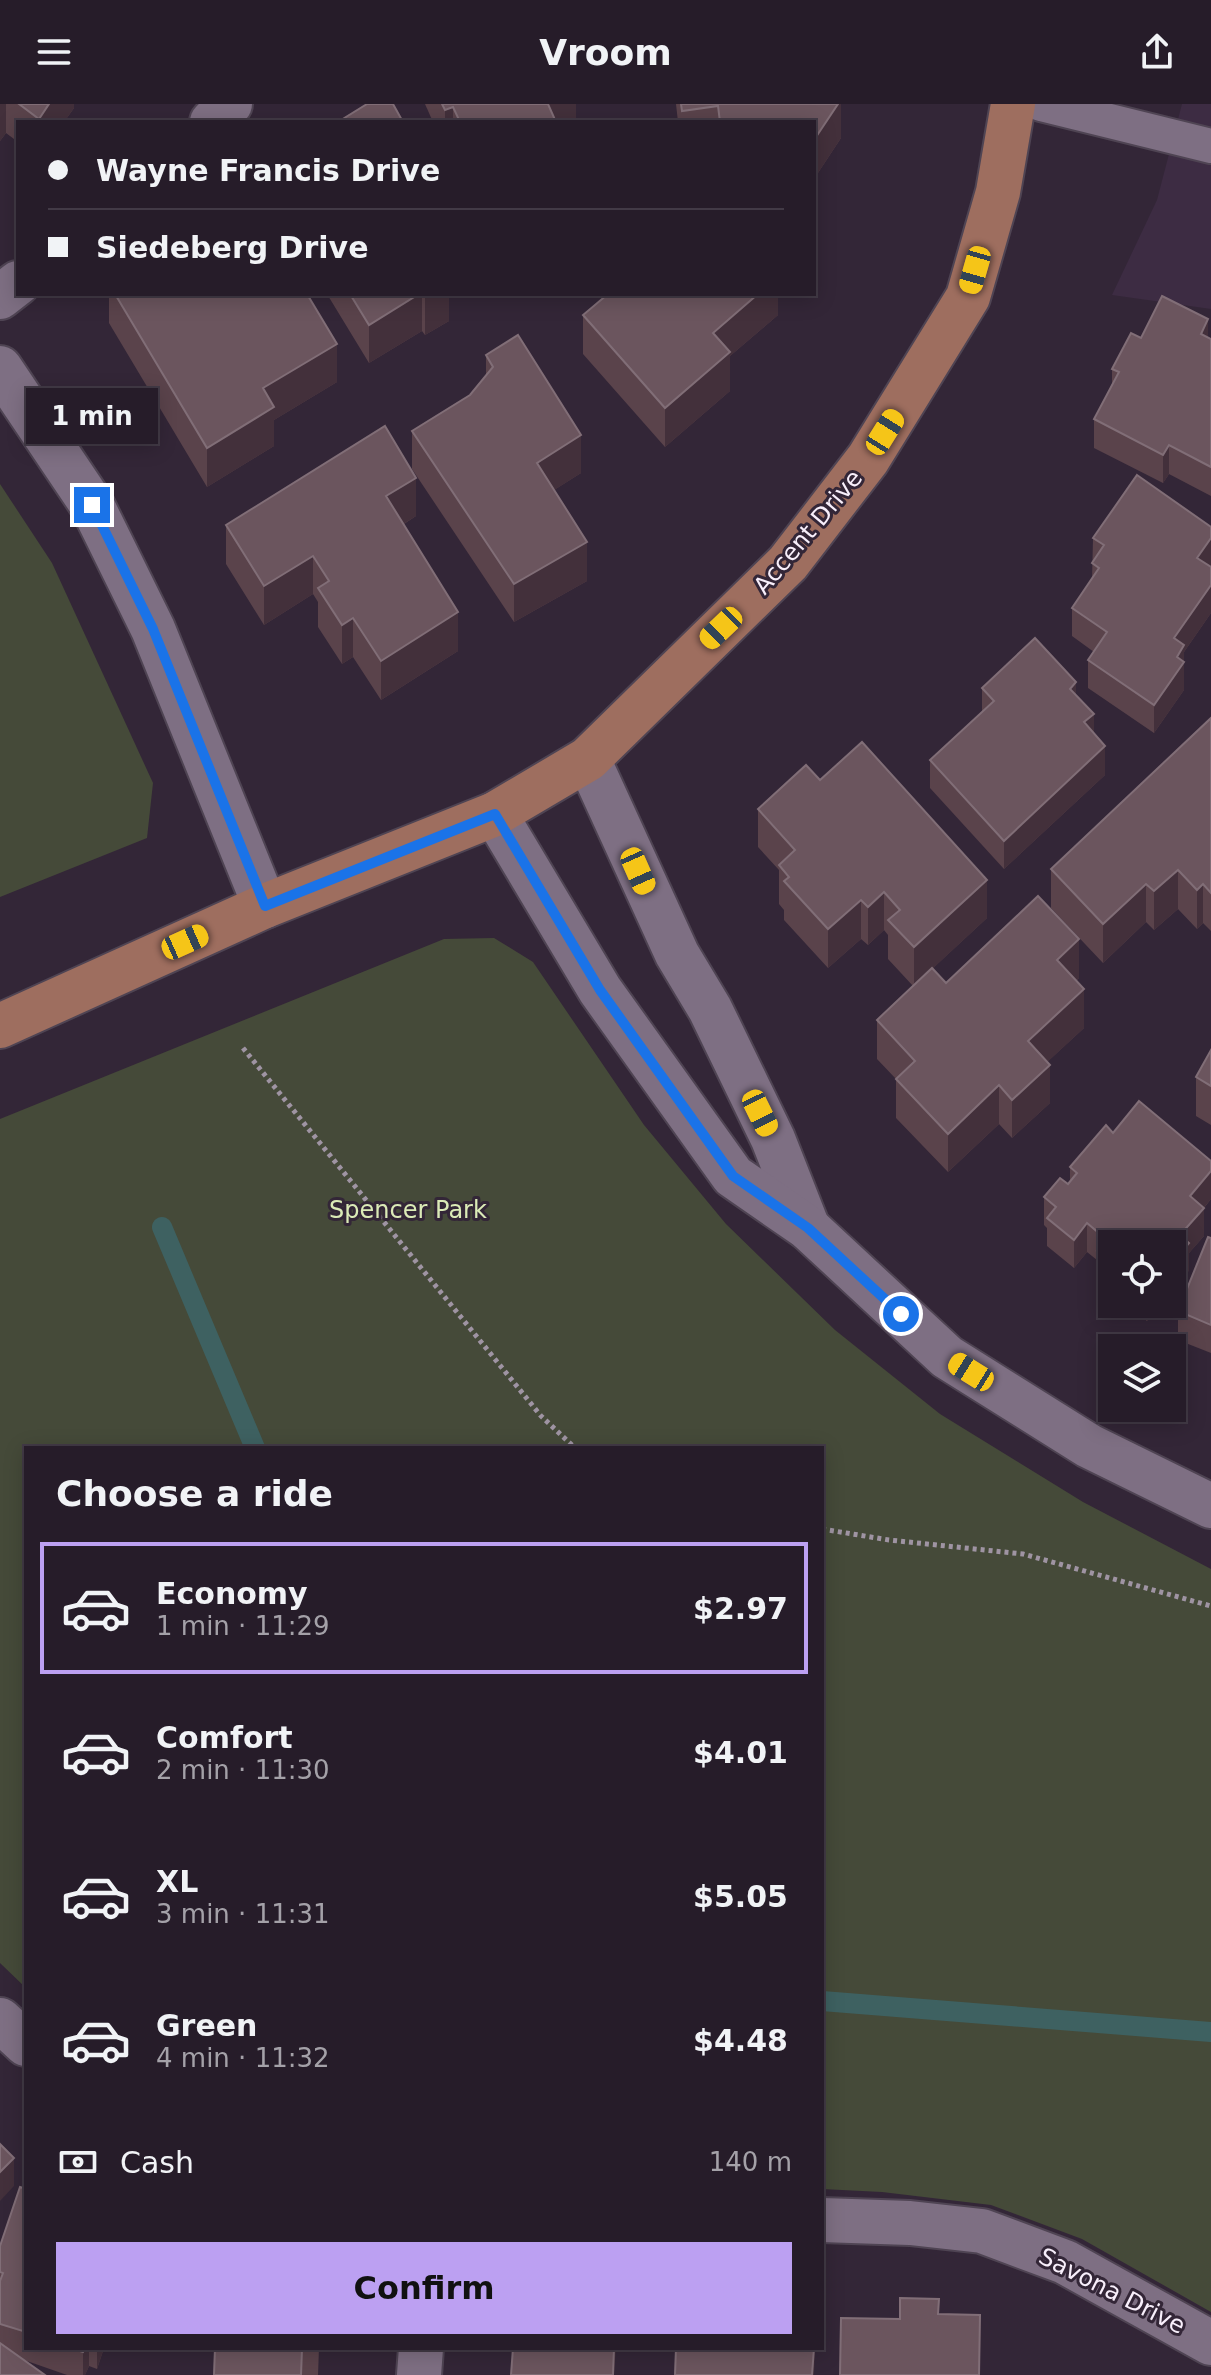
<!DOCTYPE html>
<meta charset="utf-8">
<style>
body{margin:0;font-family:"DejaVu Sans",sans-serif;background:#2e2531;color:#f1f3f6;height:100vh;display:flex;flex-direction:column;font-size:30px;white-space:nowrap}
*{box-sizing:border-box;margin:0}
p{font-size:26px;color:#a4a1a8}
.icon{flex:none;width:44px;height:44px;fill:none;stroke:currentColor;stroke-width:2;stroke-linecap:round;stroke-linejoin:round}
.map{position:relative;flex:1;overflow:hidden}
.drawer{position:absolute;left:24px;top:1342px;width:800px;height:904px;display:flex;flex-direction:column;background:#261c29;border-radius:0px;box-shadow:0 4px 20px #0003,0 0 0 2px #423a46}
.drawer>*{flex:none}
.banner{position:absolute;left:16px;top:16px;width:800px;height:176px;border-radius:0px;box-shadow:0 4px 20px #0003,0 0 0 2px #423a46;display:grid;align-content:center;height:176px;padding:0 32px;background:#261c29}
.fabs{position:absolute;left:1098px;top:1126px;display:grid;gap:16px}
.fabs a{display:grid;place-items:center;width:88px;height:88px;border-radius:0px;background:#261c29;box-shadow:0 4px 20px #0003,0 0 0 2px #423a46;font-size:40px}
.end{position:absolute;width:36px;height:36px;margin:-18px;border:10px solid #1a73e8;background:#fff;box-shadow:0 0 0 4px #fff}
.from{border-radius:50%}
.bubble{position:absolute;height:56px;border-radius:0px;background:#261c29;box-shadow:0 4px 20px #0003,0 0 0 2px #423a46;font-size:26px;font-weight:700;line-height:56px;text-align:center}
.car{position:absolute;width:24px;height:48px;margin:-24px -12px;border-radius:10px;box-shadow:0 0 6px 2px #0007;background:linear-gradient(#f5c518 24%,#345 0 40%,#f5c518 0 76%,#345 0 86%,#f5c518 0)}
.banner b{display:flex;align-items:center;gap:28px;height:76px;font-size:30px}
.banner b+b{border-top:2px solid #423a46}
.banner i{width:20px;height:20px;background:#f1f3f6}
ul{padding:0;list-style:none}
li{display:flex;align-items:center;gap:24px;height:132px;margin:0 16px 12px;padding:0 16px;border:4px solid transparent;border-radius:0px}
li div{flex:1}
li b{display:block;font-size:30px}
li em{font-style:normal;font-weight:700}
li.active{border-color:#bca0f2}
li>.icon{width:72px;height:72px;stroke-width:1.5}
h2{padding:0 32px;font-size:36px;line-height:96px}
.pay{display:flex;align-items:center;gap:20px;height:88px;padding:0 32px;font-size:30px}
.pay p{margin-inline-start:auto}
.primary-button{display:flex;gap:16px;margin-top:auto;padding:16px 32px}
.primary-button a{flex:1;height:92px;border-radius:0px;background:#bca0f2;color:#111;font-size:32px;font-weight:700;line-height:92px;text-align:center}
header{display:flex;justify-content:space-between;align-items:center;height:104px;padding:0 32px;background:#261c29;font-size:36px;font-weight:700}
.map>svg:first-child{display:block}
.built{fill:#3d2c43}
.green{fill:#454a39}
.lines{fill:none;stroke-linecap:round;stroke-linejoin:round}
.stream{stroke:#3e6161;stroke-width:20}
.service-casing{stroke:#4f4453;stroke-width:38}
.minor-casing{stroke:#4f4453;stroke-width:48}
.secondary-casing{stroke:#4f4453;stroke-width:48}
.path{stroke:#9f94a3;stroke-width:5;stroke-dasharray:4 4;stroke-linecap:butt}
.service{stroke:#7e6f83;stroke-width:34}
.minor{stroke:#7e6f83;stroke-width:44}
.secondary{stroke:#9e6e5f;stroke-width:44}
.wall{fill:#5a434b}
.shaded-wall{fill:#43303b}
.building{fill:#6b555e;stroke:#816e77;stroke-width:2}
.route{stroke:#1a73e8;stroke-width:10}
.labels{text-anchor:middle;stroke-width:6;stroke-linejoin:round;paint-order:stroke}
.street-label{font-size:24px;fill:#f8effb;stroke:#332637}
.park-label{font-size:24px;fill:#dbebb7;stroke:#332637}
</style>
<header><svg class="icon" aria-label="menu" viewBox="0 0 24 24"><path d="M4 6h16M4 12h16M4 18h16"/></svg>Vroom<svg class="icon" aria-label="share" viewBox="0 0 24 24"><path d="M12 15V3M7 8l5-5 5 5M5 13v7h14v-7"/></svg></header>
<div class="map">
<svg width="1211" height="2271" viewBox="0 0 1211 2271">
<rect width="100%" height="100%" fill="#332637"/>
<!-- built -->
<polygon class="built" points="1182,0 1211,0 1211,205 1112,191 1157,96"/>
<!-- green -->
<g class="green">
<polygon points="0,380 52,459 153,679 147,734 0,793"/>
<polygon points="494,834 533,858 644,1021 726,1120 835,1226 940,1310 1083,1398 1211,1465 1211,2208 1082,2135 991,2101 882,2088 822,2085 822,1344 26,1344 26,1884 0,1859 0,1015 444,835"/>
</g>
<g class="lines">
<!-- stream -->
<g class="stream">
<polyline points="162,1123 255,1344"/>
<polyline points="822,1897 1211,1928"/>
</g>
<!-- service casing -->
<g class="service-casing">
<polyline id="service" points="1041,0 1211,42"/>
</g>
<!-- minor casing -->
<g class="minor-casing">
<g id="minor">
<polyline points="212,18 230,0"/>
<polyline points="0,193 18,179"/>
<polyline points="0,264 92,401 153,525 265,802"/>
<polyline points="588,655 677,850 710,905 773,1035 808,1124"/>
<polyline points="495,710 600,886 733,1072 808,1124 947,1253 1089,1342 1211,1402"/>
<polyline points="0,1916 26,1940"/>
<polyline points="822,2116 910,2119 982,2127 1065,2158 1211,2239"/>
<polyline points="419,2271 421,2244"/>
</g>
</g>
<!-- secondary casing -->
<g class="secondary-casing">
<polyline id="secondary" points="0,922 265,802 495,710 588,655 788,459 868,355 968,193 998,88 1013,0"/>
</g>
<!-- path -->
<g class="path">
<polyline points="243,944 541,1312 575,1344"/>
<polyline points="822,1425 889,1436 1023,1450 1211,1502"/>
</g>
<!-- service -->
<use href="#service" class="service"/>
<!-- minor -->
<use href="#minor" class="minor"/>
<!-- secondary -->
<use href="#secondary" class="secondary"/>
</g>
<!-- wall -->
<g class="wall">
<polygon points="0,0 74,0 74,4 64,18 18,18 18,38 6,29 0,37"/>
<polygon points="425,0 576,0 576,18 433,18"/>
<polygon points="676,0 841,0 841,34 814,75 814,18 678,18"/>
<polygon points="109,190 307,190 337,278 274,316 274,342 207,383 109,219"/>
<polygon points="327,190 449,190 449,217 425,231 422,227 369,259"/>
<polygon points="778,190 778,211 730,252 730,287 665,343 583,250 583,211"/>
<polygon points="1208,233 1211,235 1211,392 1169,370 1163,379 1094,344 1094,315 1112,280 1112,265 1141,234"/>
<polygon points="486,251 581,369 554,386 587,477 514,518 412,365 412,327 470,291 486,272"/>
<polygon points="416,412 404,420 458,547 381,596 353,553 342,560 318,523 318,498 313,490 264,521 226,460 226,421"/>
<polygon points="1211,423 1211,509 1184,548 1184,586 1154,629 1088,584 1088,556 1094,548 1072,532 1072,504 1092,476 1093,434"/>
<polygon points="982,584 1076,592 1094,629 1105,671 1004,765 930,684 930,656 982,608"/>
<polygon points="1211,614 1211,827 1203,819 1197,825 1178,805 1154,826 1146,818 1103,859 1051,804 1051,765"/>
<polygon points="820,676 987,814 933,864 946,879 1079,874 1076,877 1084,924 1047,958 1050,999 1012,1034 999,1020 948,1068 896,1014 896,975 877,955 877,916 913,882 888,855 888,831 884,826 868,841 861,835 828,864 784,816 784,806 779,800 779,766 758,743 758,705"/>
<polygon points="1211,946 1211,1021 1196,1012 1196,973"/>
<polygon points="1113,1029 1211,1057 1211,1095 1204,1104 1204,1132 1189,1149 1189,1167 1112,1140 1112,1188 1097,1175 1097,1156 1087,1148 1074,1164 1047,1142 1047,1124 1044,1121 1044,1093 1068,1080 1070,1078 1070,1063"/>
<polygon points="1211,1134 1211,1249 1178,1236 1178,1207"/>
<polygon points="1127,1200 1161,1200 1147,1217"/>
<polygon points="26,2085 26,2244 104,2244 97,2265 89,2262 85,2271 67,2271 24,2256 0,2271 0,2142"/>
<polygon points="215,2244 319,2244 318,2271 214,2271"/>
</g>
<!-- shaded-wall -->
<g class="shaded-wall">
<polygon points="0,0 6,0 6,29 0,37"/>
<polygon points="49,0 74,0 74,4 64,18 39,18 39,15"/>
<rect x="548" y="0" width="28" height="18"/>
<polygon points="838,0 841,0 841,34 814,75 814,36"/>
<polygon points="453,3 453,18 445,18 445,6"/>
<polygon points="419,190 422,190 422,227 369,259 369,221"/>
<polygon points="429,190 449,190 449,217 425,231 425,192"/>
<polygon points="758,190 778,190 778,211 730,252 730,287 665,343 665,304 713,229"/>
<polygon points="1208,215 1208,244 1201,230"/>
<polygon points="337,240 337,278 274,316 274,342 207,383 207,344 263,284"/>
<polygon points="581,331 581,369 537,397 537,359"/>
<polygon points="1169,341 1169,370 1163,379 1163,351"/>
<polygon points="416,374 416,412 386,431 386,392"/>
<polygon points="1211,434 1211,462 1197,482 1197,454"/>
<polygon points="587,438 587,477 514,518 514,480"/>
<polygon points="313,452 313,490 264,521 264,482"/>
<polygon points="1211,481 1211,509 1184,548 1184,586 1154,629 1154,601 1174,534"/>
<polygon points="458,508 458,547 381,596 381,557"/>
<polygon points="353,514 353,553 342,560 342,521"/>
<polygon points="1076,578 1076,606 1070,585"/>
<polygon points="1094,610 1094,638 1084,618"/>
<polygon points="1105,642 1105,671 1004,765 1004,737"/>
<polygon points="1178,766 1178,805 1154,826 1154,787"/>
<polygon points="987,776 987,814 914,882 914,843"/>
<polygon points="1146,780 1146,818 1103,859 1103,820"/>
<polygon points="1203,780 1203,819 1197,825 1197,786"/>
<polygon points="884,788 884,826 868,841 868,803"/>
<polygon points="861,796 861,835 828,864 828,825"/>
<polygon points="1079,835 1079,874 1057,895 1057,856"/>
<polygon points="1084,885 1084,924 1028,976 1028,937"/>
<polygon points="1050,961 1050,999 1012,1034 1012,996"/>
<polygon points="999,981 999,1020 948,1068 948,1030"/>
<polygon points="1211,1067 1211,1095 1190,1120 1190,1092"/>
<polygon points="1204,1104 1204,1132 1189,1149 1189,1167 1172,1187 1172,1159 1180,1131"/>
<polygon points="1087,1119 1087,1148 1074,1164 1074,1136"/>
<polygon points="1147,1200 1161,1200 1147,1217"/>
<polygon points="14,2054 14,2082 0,2097 0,2068"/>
<polygon points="85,2244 89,2244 89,2262 85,2271 83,2271 83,2248"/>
<polygon points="97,2244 104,2244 97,2265"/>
<polygon points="614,2244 616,2244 614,2271 613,2271"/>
<polygon points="814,2244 815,2244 814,2271 812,2271"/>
</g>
<!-- building -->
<g class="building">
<polygon points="19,0 49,0 39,15"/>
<polygon points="367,0 393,0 403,18 338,18"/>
<polygon points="442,0 548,0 556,18 460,18 453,3 445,6"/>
<polygon points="681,0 838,0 814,36 814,18 720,18 718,2 682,7"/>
<polygon points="115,190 307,190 337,240 263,284 274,303 207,344"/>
<polygon points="350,190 419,190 369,221"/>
<polygon points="608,190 758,190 713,229 730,248 665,304 583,211"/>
<polygon points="1162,192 1208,215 1201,230 1211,235 1211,363 1169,341 1163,351 1094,315 1119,268 1112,265 1131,229 1141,234"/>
<polygon points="518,231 581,331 537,359 587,438 514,480 412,327 470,291 493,263 486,251"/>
<polygon points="385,322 416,374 386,392 458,508 381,557 353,514 342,521 318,484 329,477 313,452 264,482 226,421"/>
<polygon points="1137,371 1211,423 1211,434 1197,454 1211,463 1211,481 1174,534 1184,541 1177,553 1184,558 1154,601 1088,556 1107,528 1072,504 1099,464 1092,459 1104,441 1093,434"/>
<polygon points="1035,534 1076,578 1070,585 1094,610 1084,618 1105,642 1004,737 930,656 994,597 982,584"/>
<polygon points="1211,614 1211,789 1203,780 1197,786 1178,766 1154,787 1146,780 1103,820 1051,765"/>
<polygon points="862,638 987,776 914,843 888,816 900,806 884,788 868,803 861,796 828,825 784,777 789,773 779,761 795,746 758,705 806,661 820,676"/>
<polygon points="1038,792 1079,835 1057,856 1084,885 1028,937 1050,961 1012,996 999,981 948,1030 896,975 915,957 877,916 932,864 946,879"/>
<polygon points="1211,946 1211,982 1196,973"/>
<polygon points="1139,997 1211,1057 1211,1067 1190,1092 1204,1104 1180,1131 1189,1139 1172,1159 1172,1140 1112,1140 1112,1159 1097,1147 1107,1136 1087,1119 1074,1136 1047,1114 1056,1103 1044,1093 1060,1074 1068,1080 1077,1069 1070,1063 1106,1021 1113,1029"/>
<polygon points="1208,1133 1211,1134 1211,1221 1178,1207"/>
<polygon points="0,2040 14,2054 0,2068"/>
<polygon points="20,2083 26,2085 26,2228 0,2220 0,2177 3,2169 0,2168 0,2142"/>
<polygon points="900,2194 939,2195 938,2210 980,2211 979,2271 840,2271 841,2214 900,2215"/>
<polygon points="0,2239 45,2271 0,2271"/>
<polygon points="71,2244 85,2244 83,2248"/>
<polygon points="215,2244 318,2244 318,2246 302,2245 301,2271 214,2271"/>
<polygon points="513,2244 614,2244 613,2271 511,2271"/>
<polygon points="676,2244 814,2244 812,2271 675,2271"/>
</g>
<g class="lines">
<!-- route -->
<polyline class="route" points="92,401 153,525 265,802 495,710 600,886 733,1072 808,1124 901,1210"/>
</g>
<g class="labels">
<!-- street labels -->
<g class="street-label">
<text transform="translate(808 428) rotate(-50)" y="8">Accent Drive</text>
<text transform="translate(1112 2187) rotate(27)" y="8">Savona Drive</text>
</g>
<!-- park labels -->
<g class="park-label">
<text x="408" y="1114">Spencer Park</text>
</g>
</g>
</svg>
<div class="fabs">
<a><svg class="icon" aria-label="locate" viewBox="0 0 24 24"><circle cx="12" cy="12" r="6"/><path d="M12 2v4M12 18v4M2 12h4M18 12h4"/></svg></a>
<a><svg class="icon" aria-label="layers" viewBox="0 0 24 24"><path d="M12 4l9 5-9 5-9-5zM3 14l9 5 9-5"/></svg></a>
</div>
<i class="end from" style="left:901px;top:1210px"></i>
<i class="end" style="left:92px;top:401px"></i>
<div class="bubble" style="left:26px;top:284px;width:132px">1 min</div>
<i class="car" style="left:975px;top:166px;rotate:196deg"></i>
<i class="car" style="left:885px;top:328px;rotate:32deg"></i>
<i class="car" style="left:721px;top:524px;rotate:226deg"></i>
<i class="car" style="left:638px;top:767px;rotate:156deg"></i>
<i class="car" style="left:185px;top:838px;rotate:66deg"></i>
<i class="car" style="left:760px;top:1009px;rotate:154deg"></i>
<i class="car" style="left:971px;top:1268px;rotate:302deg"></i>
<div class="banner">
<b><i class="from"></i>Wayne Francis Drive</b>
<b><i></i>Siedeberg Drive</b>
</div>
<section class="drawer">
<h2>Choose a ride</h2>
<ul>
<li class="active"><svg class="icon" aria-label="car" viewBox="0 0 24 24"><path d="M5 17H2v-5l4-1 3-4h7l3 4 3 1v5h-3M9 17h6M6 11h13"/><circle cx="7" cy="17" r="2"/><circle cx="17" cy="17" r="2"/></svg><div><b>Economy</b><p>1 min · 11:29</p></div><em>$2.97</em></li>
<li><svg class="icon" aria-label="car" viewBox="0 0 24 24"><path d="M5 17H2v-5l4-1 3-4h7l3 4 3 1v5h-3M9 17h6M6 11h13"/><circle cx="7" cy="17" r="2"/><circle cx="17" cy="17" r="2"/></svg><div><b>Comfort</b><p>2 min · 11:30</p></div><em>$4.01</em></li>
<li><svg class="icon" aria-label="car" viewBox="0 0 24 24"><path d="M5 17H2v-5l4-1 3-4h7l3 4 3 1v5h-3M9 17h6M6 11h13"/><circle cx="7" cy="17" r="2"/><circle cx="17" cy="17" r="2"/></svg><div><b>XL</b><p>3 min · 11:31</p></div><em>$5.05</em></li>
<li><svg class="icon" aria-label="car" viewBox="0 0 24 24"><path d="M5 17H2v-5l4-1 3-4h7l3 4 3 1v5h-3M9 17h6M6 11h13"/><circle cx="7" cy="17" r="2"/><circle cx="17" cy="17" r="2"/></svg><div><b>Green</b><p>4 min · 11:32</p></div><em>$4.48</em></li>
</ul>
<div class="pay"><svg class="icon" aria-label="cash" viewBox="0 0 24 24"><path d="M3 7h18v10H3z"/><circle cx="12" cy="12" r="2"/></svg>Cash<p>140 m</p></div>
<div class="primary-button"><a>Confirm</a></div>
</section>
</div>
